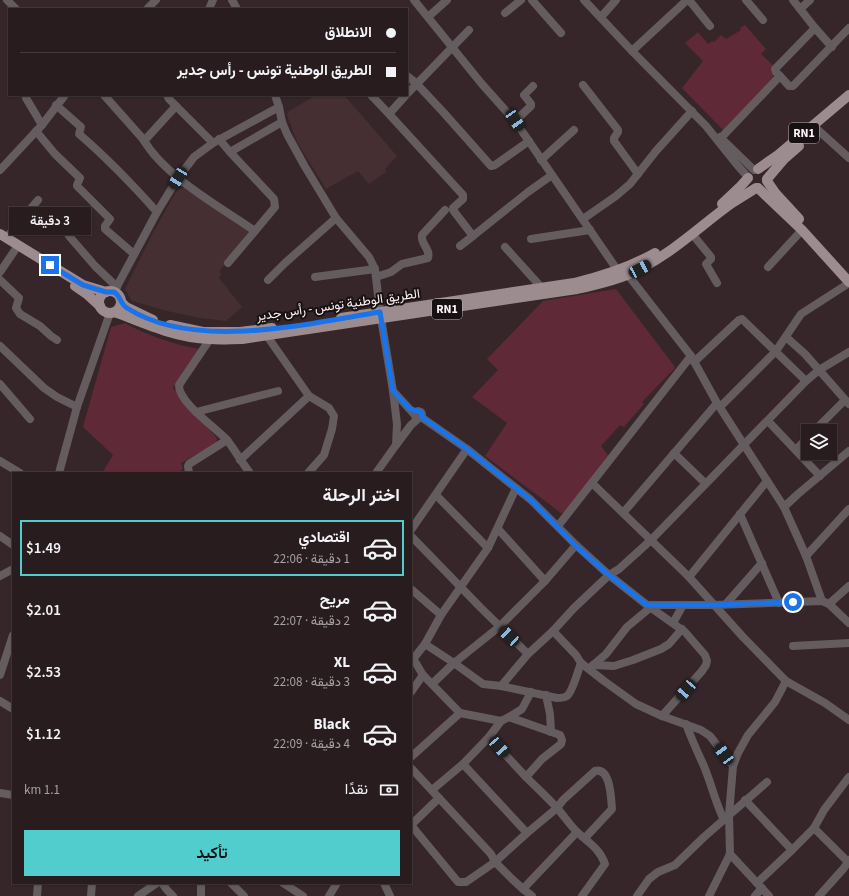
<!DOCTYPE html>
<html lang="ar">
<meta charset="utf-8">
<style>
body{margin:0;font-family:"Source Sans 3",Vazirmatn,sans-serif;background:#302528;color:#f1f3f6;direction:rtl;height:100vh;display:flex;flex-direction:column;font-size:15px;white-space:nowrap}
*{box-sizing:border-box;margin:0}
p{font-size:13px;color:#a5a1a4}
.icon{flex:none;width:22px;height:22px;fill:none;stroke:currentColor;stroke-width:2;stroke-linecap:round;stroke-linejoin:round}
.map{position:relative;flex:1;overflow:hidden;direction:ltr}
.drawer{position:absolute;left:12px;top:472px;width:400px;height:412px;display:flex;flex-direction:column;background:#281c1f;border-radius:0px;box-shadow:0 1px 3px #0004,0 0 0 1px #443a3d;direction:rtl}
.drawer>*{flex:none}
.hud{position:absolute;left:8px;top:8px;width:400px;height:88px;border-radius:0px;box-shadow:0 1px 3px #0004,0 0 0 1px #443a3d;direction:rtl;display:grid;align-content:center;height:88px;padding:0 12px;background:#281c1f}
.tools{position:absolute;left:801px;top:424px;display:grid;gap:8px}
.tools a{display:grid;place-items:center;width:36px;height:36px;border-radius:0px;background:#281c1f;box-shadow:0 1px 3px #0004,0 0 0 1px #443a3d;font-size:20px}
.end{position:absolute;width:18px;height:18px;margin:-9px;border:5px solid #1a73e8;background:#fff;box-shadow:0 0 0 2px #fff}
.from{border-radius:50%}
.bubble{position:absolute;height:28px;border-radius:0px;background:#281c1f;box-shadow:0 1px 3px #0004,0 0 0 1px #443a3d;font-size:13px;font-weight:600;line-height:28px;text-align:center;direction:rtl}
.car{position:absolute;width:12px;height:24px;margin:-12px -6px;border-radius:5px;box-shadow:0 0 3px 1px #0007;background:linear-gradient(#222 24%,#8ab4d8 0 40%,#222 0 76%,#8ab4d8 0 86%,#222 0)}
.hud b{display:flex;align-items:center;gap:14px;height:38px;font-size:15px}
.hud b+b{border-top:1px solid #443a3d}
.hud i{width:10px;height:10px;background:#f1f3f6}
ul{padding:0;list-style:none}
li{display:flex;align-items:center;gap:12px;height:56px;margin:0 8px 6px;padding:0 4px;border:2px solid transparent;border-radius:0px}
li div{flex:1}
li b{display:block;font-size:15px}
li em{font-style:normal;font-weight:600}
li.on{border-color:#52cdcd}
li>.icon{width:36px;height:36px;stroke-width:1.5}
h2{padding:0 12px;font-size:18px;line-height:48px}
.pay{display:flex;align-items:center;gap:10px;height:44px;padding:0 12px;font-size:15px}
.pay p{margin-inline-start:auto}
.primary-button{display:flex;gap:8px;margin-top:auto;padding:8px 12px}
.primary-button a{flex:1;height:46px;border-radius:0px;background:#52cdcd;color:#111;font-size:16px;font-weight:600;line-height:46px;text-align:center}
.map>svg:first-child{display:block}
.built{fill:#452f33}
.green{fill:#5f2937}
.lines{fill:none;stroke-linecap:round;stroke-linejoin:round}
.minor{stroke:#645c5e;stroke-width:8}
.major{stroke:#9d8c8f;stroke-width:10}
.route{stroke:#1a73e8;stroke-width:5}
.labels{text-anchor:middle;stroke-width:4;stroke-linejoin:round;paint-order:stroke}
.shield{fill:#181113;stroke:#b8aeb0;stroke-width:1}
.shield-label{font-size:12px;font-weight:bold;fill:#fdf2f4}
.street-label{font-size:13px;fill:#fdf2f4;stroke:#181113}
</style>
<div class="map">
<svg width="849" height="896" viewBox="0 0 849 896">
<rect width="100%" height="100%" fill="#362629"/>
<!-- built -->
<g class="built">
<polygon points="316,95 344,95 397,156 385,169 386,172 369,184 358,171 326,189 297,142 287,115 288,112"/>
<polygon points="186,187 250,230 219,272 221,274 219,278 242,307 226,321 200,318 167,311 132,301 125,289 153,233 177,190"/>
</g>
<!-- green -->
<g class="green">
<polygon points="745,25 766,49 761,54 775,67 772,71 774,78 724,131 682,88 703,61 685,43 698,32 708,44 712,41 714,42 721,35 726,39 741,30 740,28"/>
<polygon points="616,289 675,367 674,369 642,402 644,404 624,427 620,425 601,446 608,455 565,512 561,513 485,456 507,423 472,397 498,370 487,359 543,301"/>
<path d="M 125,323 C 148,336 173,344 199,349 L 173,388 L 217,438 L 216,443 L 181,463 L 183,468 L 180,473 L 102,473 L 113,455 L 83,427 L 111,327 Z"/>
</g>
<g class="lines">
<!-- minor -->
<g class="minor">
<polyline points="7,0 16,9"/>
<polyline points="232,0 237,9"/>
<polyline points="414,0 481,83 515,121 618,271"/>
<polyline points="532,0 561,33"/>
<polyline points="584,0 632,51 706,126 738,166 748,177"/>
<polyline points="689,0 710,26"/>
<polyline points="746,0 763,20"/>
<polyline points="793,0 815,28"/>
<polyline points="147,9 156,0"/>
<polyline points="209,9 213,0"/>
<polyline points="800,9 810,0"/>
<polyline points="505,13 521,0"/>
<polyline points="428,17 447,0"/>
<polyline points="601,17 616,0"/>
<polyline points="632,51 687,0"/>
<polyline points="407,76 416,83 444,113 491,166 495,165 529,141"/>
<polyline points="780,76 776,72 775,69 815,28 832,47"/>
<polyline points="583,85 618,130 618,132 614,138 614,141 638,174"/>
<polyline points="407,94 469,30"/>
<path d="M 104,95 L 143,139 C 165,177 219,206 255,231 L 228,263"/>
<polyline points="167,95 169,99 213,143"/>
<polyline points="275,95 279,107"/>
<polyline points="371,95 389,114"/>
<polyline points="406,95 389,114 463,195 463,199 453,208 453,210 473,236 460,246"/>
<polyline points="26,98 42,125"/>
<path d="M 56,105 L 81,127 L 79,134 C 107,158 132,184 157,212"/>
<polyline points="515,121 531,106 531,104 524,95 533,86"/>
<polyline points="818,130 849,158"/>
<polyline points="36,131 55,154 80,178 77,185 77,186 110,219 105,226 105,229 134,254"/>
<polyline points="720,137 754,170"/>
<polyline points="219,139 230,152 282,122"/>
<polyline points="144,141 176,106"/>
<polyline points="718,141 780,76 789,86 793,86 849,28"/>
<polyline points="230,152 274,199 275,207 255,231"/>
<polyline points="541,160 574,130"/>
<polyline points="0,170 42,125 65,95"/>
<polyline points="583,219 616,196 630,184 656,151 692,111"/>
<polyline points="693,235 711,257 711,259 706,264 717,283"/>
<polyline points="69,236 95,266 117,287"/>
<polyline points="473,236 528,192 552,175"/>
<polyline points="6,238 38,200"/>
<polyline points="531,239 590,230"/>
<polyline points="505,247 541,287"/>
<polyline points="768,267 802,230"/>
<polyline points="0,272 15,250"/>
<polyline points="628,275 691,356 717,403 784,507 806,556 822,601"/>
<polyline points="315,277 375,269"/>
<path d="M 376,277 L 391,272 L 402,264 L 428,258 C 431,249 420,244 422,235 L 445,210"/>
<polyline points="0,280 19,298 16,308 20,314 40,326 51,336 57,340"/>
<polyline points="268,280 285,263 336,218"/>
<polyline points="114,292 157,212 178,178 194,157 213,143 279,107 282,122 287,134 304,165 336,218 369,257 375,269 380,312 393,391 397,424 396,445 376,473"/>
<polyline points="267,336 309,396 329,408 334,416 332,429 324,455 308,473"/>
<polyline points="786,337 805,354 849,404"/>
<path d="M 210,339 L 179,385 C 178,402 215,427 227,440 C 235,450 242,463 250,473"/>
<polyline points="0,346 44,388 57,397 77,407"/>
<polyline points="694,362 739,320 742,319 806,381"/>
<polyline points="0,384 30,419"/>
<polyline points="393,391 415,415"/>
<polyline points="720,407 776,351 801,314 849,283"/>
<polyline points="196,412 278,391"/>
<polyline points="421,417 422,414 421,412 418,411 415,413 415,416 417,418 421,417 467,449 531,500 576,545 609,575 647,605 714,605 822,601 829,604 849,623"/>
<polyline points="768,421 820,476"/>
<polyline points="814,431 845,400"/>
<polyline points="396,445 411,425 419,418"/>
<polyline points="796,450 808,437"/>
<polyline points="674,453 705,483"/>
<polyline points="240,460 309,396"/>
<polyline points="0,461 20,473"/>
<polyline points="59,473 77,407 110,313"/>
<polyline points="189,473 188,466 189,464 227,440"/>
<polyline points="592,483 689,577"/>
<polyline points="436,495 488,548"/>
<polyline points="784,507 798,494 849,451"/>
<polyline points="623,513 717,403"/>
<polyline points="740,514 779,603"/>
<polyline points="558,526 691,356"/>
<polyline points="498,529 545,581"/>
<polyline points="411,530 467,449"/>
<polyline points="0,536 13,545"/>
<polyline points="411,536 481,608 528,654"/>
<polyline points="806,556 849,509"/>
<polyline points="0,576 13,569"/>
<polyline points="411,589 441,615"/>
<polyline points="726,604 762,563"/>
<polyline points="829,604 849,586"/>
<polyline points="647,605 685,632 705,655 707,661 706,665 702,671 662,716 701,730 710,736 733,766"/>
<polyline points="673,623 683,605"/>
<polyline points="553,631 576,655 581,663 604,681 636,704 662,716"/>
<polyline points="425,644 454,663 499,627 545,581 576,545"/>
<polyline points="793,646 849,643"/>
<polyline points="411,655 423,675 460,713 501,721 509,717 560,735 562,740 561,744 542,759 526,777 489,737"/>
<polyline points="414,658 425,644 441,615 488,548 516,488"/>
<path d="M 581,663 C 578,670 573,691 567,696 C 564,698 560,698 557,698 L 501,686 L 528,654 L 553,631 L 574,608 L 609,575 L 619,569 L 651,540 L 806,381 L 819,370 L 849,352"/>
<polyline points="593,665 614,666 633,660 661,649 669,644 682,629"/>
<polyline points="591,667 606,654 627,627 651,607"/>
<polyline points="0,675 13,635"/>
<polyline points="786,681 825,703 849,720"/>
<polyline points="432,684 454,663 483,684 501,686"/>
<polyline points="411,692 423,675"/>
<polyline points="546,695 550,714 551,732"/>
<polyline points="0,701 13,709"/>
<polyline points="509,717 522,709 531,692"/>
<path d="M 686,724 C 691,738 697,751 703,764 C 711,782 715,802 724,820"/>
<polyline points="411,757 460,713"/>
<polyline points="411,768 491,854 495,862 527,833 463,764 489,737 501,721"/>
<path d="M 526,777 C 536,787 547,797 557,808 C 564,816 570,825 577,832 C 588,842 600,849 605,864 L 582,896"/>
<polyline points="432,790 463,764"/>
<polyline points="0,793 13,795"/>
<polyline points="745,800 792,850 757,883"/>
<polyline points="411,825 458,882 466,882 495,862 512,879 523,889 577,832"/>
<polyline points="411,825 439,798"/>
<polyline points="814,828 848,862"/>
<path d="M 527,833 L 557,808 L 563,800 L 595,771 C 611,767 611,800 612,809 L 585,838"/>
<polyline points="792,850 814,828 824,810 849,777"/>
<polyline points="730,854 769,896"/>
<polyline points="162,883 167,890 173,896"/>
<polyline points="201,883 201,896"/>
<polyline points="231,883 244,896"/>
<polyline points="283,883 303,896"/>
<polyline points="384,883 390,896"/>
<polyline points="523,889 532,896"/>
<polyline points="37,896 38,883"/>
<polyline points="91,896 92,883"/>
<polyline points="138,896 157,883"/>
<polyline points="329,896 337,883"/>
<polyline points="637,896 649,879 658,872 675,865 704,837 767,782"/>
<polyline points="709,896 730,854 729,815 733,766 738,753 748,735 775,702 786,681 743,637 689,577 767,481"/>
<polyline points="755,896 762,888"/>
<polyline points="819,896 844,868 849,860"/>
</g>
<!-- major -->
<g class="major">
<polyline points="758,169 778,155 849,95"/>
<polyline points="767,179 784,159 799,146"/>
<polyline points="767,181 776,194 799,219"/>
<polyline points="758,188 802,230 849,282"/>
<polyline points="722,204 740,187 748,178"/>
<polyline points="0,234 83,285 106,292"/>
<polyline points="75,286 88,295 100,306"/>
<circle cx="110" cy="302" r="11"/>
<polyline points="121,302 126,307 153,320"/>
<path d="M 115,312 C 145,324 177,338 210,339 C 221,340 231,339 242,339 L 577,289 C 594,285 611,282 627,275 C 668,258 697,228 732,203 C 740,198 748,193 756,188"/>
<path d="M 341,318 L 574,283 C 603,276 629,268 655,253"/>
<polyline points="170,325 203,332 240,332 272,328"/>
</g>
</g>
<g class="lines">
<!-- route -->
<path class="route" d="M 50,265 L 83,285 L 106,292 L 114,292 C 121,296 120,304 127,308 C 194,351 305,324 380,312 L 393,391 L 410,409 L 421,412 L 422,414 L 422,417 L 467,449 L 531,500 L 576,546 L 609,575 L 647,605 L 714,605 L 793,602"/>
</g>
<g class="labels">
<!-- shield labels -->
<g class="shield">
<rect x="789" y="123" width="30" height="20" rx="3"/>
<rect x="432" y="299" width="30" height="20" rx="3"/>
</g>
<g class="shield-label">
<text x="804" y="137">RN1</text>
<text x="447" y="313">RN1</text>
</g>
<!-- street labels -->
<g class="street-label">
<text transform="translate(338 304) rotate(-8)" y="5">الطريق الوطنية تونس - رأس جدير</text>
</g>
</g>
</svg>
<div class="tools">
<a><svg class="icon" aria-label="layers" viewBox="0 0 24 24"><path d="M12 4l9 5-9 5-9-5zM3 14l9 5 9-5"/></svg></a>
</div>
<i class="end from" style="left:793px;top:602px"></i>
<i class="end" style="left:50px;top:265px"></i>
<div class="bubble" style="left:9px;top:207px;width:82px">3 دقيقة</div>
<i class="car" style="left:515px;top:120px;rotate:146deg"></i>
<i class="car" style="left:178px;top:178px;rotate:212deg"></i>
<i class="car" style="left:640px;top:269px;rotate:62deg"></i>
<i class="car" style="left:509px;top:636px;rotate:313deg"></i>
<i class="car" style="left:686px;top:690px;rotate:221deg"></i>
<i class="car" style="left:499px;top:747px;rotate:138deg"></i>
<i class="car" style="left:724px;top:754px;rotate:324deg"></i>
<div class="hud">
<b><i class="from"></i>الانطلاق</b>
<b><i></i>الطريق الوطنية تونس - رأس جدير</b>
</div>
<section class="drawer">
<h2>اختر الرحلة</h2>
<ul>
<li class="on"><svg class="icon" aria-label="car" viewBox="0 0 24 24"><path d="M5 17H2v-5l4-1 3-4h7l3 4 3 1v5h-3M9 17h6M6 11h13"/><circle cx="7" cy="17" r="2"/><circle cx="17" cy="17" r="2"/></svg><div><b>اقتصادي</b><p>1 دقيقة · 22:06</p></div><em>$1.49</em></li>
<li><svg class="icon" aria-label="car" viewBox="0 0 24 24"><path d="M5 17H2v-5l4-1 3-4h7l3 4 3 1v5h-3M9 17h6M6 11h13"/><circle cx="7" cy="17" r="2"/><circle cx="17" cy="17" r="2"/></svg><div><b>مريح</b><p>2 دقيقة · 22:07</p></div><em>$2.01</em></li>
<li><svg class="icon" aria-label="car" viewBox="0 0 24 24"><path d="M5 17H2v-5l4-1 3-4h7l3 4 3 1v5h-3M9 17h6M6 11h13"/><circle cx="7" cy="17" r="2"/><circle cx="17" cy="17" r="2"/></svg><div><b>XL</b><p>3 دقيقة · 22:08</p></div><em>$2.53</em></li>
<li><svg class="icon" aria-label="car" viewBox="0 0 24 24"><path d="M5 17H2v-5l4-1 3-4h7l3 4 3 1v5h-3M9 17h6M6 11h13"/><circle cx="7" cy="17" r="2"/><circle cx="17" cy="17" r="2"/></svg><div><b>Black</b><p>4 دقيقة · 22:09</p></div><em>$1.12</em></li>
</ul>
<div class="pay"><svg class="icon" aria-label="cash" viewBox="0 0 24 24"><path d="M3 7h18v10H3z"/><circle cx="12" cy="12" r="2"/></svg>نقدًا<p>1.1 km</p></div>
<div class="primary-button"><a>تأكيد</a></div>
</section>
</div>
